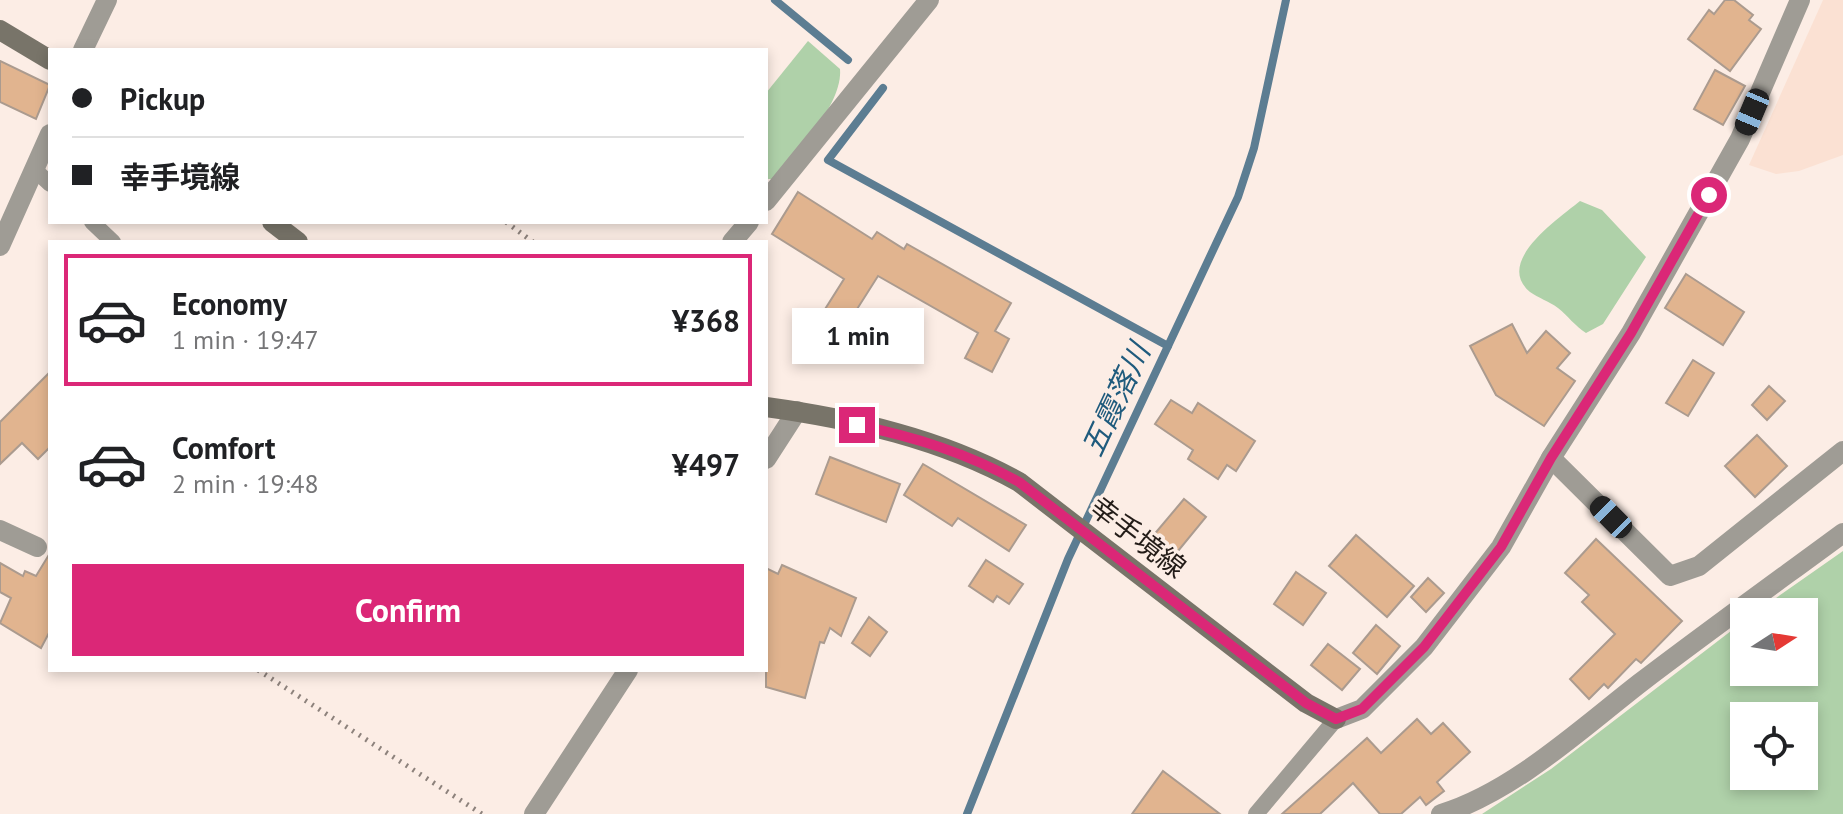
<!DOCTYPE html>
<meta charset="utf-8">
<style>
body{margin:0;font-family:"PT Sans","Noto Sans JP",sans-serif;background:#f2f2f2;color:#202124;height:100vh;display:flex;flex-direction:column;font-size:30px;white-space:nowrap}
*{box-sizing:border-box;margin:0}
p{font-size:26px;color:#757577}
.icon{flex:none;width:44px;height:44px;fill:none;stroke:currentColor;stroke-width:2;stroke-linecap:round;stroke-linejoin:round}
.map{position:relative;flex:1;overflow:hidden}
.drawer{position:absolute;left:48px;top:240px;width:720px;height:432px;display:flex;flex-direction:column;background:#fff;border-radius:0px;box-shadow:0 4px 12px #0003}
.drawer>*{flex:none}
.hud{position:absolute;left:48px;top:48px;width:720px;height:176px;border-radius:0px;box-shadow:0 4px 12px #0003;display:grid;align-content:center;height:176px;padding:0 24px;background:#fff}
.needle{width:52px;rotate:78deg}
.buttons{position:absolute;left:1730px;top:598px;display:grid;gap:16px}
.buttons a{display:grid;place-items:center;width:88px;height:88px;border-radius:0px;background:#fff;box-shadow:0 4px 12px #0003;font-size:40px}
.end{position:absolute;width:36px;height:36px;margin:-18px;border:10px solid #db2777;background:#fff;box-shadow:0 0 0 4px #fff}
.from{border-radius:50%}
.bubble{position:absolute;height:56px;border-radius:0px;background:#fff;box-shadow:0 4px 12px #0003;font-size:26px;font-weight:700;line-height:56px;text-align:center}
.car{position:absolute;width:24px;height:48px;margin:-24px -12px;border-radius:10px;box-shadow:0 0 6px 2px #0007;background:linear-gradient(#222 24%,#8ab4d8 0 40%,#222 0 76%,#8ab4d8 0 86%,#222 0)}
.hud b{display:flex;align-items:center;gap:28px;height:76px;font-size:30px}
.hud b+b{border-top:2px solid #e0e0e0}
.hud i{width:20px;height:20px;background:#202124}
ul{padding:14px 0 0;list-style:none}
li{display:flex;align-items:center;gap:24px;height:132px;margin:0 16px 12px;padding:0 8px;border:4px solid transparent;border-radius:0px}
li div{flex:1}
li b{display:block;font-size:30px}
li em{font-style:normal;font-weight:700}
li.on{border-color:#db2777}
li>.icon{width:72px;height:72px;stroke-width:1.5}
.cta{display:flex;gap:16px;margin-top:auto;padding:16px 24px}
.cta a{flex:1;height:92px;border-radius:0px;background:#db2777;color:#fff;font-size:32px;font-weight:700;line-height:92px;text-align:center}
.map>svg:first-child{display:block}
.built{fill:#fbe1d3}
.green{fill:#afd1a9;fill-rule:evenodd}
.lines{fill:none;stroke-linecap:round;stroke-linejoin:round}
.stream{stroke:#5c7d92;stroke-width:8}
.building{fill:#e1b48f;stroke:#ab9b8f;stroke-width:2}
.path{stroke:#8d827c;stroke-width:5;stroke-dasharray:2 6;stroke-linecap:butt}
.service{stroke:#9f9c95;stroke-width:16}
.minor{stroke:#9f9c95;stroke-width:20}
.tertiary{stroke:#9f9c95;stroke-width:20}
.secondary{stroke:#787469;stroke-width:20}
.route{stroke:#db2777;stroke-width:10}
.labels{text-anchor:middle;stroke-width:7;stroke-linejoin:round;paint-order:stroke}
.street-label{font-size:28px;fill:#231c18;stroke:#fcede5}
.water-label{font-size:30px;font-style:italic;fill:#1f5b7d;stroke:#fcede5}
</style>
<div class="map">
<svg width="1843" height="814" viewBox="0 0 1843 814">
<rect width="100%" height="100%" fill="#fcede5"/>
<!-- built -->
<polygon class="built" points="1823,0 1843,0 1843,155 1799,171 1776,174 1749,165"/>
<!-- green -->
<g class="green">
<path d="M 808,41 L 840,69 C 843,104 796,154 772,179 L 766,179 L 766,93 Z"/>
<path d="M 1580,201 L 1602,210 L 1646,257 L 1603,324 L 1586,333 C 1575,326 1568,316 1558,308 C 1549,301 1538,298 1530,292 C 1494,262 1558,219 1580,201 Z"/>
<path d="M 1843,551 L 1843,814 L 1482,814 L 1551,769 L 1744,621 L 1744,672 L 1804,672 L 1804,612 L 1756,612 ZM 1744,716 L 1804,716 L 1804,776 L 1744,776 Z"/>
</g>
<g class="lines">
<!-- stream -->
<g class="stream">
<polyline points="775,0 848,60"/>
<polyline points="883,88 828,160 1168,346"/>
<polyline points="967,814 1068,559 1238,197 1254,148 1286,0"/>
</g>
</g>
<!-- building -->
<g class="building">
<polygon points="1725,0 1734,0 1753,15 1749,20 1761,29 1730,71 1688,39 1709,10 1714,14"/>
<polygon points="0,61 50,85 36,119 0,102"/>
<polygon points="1715,70 1745,86 1723,125 1694,109"/>
<polygon points="798,192 872,239 877,232 904,249 907,244 1011,303 995,331 1009,339 992,372 965,358 978,333 878,276 833,347 810,333 844,279 772,234"/>
<polygon points="1686,274 1744,312 1723,345 1665,308"/>
<polygon points="1512,324 1527,353 1546,331 1570,353 1557,368 1575,381 1544,426 1496,395 1470,346"/>
<polygon points="1693,360 1714,373 1688,416 1666,403"/>
<polygon points="50,372 50,447 38,459 22,443 0,464 0,422"/>
<polygon points="1769,386 1785,401 1767,420 1752,405"/>
<polygon points="1171,400 1192,413 1198,403 1255,441 1236,471 1227,465 1218,479 1188,459 1193,450 1155,424"/>
<polygon points="1757,435 1787,466 1755,497 1725,466"/>
<polygon points="830,457 900,484 886,522 816,494"/>
<polygon points="923,464 1026,525 1009,551 958,518 952,526 904,495"/>
<polygon points="1184,499 1206,517 1169,562 1147,543"/>
<polygon points="1356,535 1414,586 1387,617 1329,566"/>
<polygon points="1596,539 1682,621 1641,663 1636,659 1608,688 1604,684 1589,699 1570,679 1615,634 1582,602 1589,595 1565,573"/>
<polygon points="50,553 50,631 41,648 0,623 11,598 0,592 0,563 23,576 25,571 36,576"/>
<polygon points="986,560 1023,584 1009,604 997,596 993,602 969,586"/>
<polygon points="782,565 856,598 841,636 830,628 824,643 820,642 805,698 766,687 766,568 778,574"/>
<polygon points="1296,572 1326,593 1303,625 1274,604"/>
<polygon points="1428,578 1444,593 1426,612 1411,597"/>
<polygon points="869,617 887,632 870,656 852,643"/>
<polygon points="1376,625 1400,646 1377,674 1353,653"/>
<polygon points="1328,644 1360,669 1342,690 1311,665"/>
<polygon points="1417,719 1431,734 1443,723 1470,752 1437,782 1444,791 1426,805 1420,797 1401,814 1380,814 1353,783 1320,814 1282,814 1367,738 1381,753"/>
<polygon points="1163,771 1220,814 1132,814"/>
</g>
<g class="lines">
<!-- path -->
<g class="path">
<polyline points="506,222 533,242"/>
<polyline points="258,670 482,814"/>
</g>
<!-- service -->
<g class="service">
<polyline points="34,169 50,184"/>
<polyline points="92,222 113,242"/>
<polyline points="1256,814 1336,719"/>
</g>
<!-- minor -->
<g class="minor">
<polyline points="83,50 107,0"/>
<polyline points="766,201 929,0"/>
<polyline points="732,242 749,222"/>
<polyline points="1551,458 1670,576 1699,566 1843,451"/>
<polyline points="766,459 797,411"/>
<polyline points="0,530 37,547"/>
<polyline points="534,814 628,670"/>
<path d="M 1441,814 C 1512,793 1582,728 1640,683 C 1707,632 1775,583 1843,533"/>
</g>
<!-- tertiary -->
<g class="tertiary">
<polyline points="0,246 50,134"/>
<polyline points="1336,719 1362,709 1424,647 1501,547 1551,458 1631,333 1740,139 1800,0"/>
</g>
<!-- secondary -->
<g class="secondary">
<polyline points="0,30 50,60"/>
<polyline points="272,222 298,242"/>
<path d="M 766,407 C 853,419 942,439 1019,482 L 1306,703 L 1336,719"/>
</g>
</g>
<g class="lines">
<!-- route -->
<path class="route" d="M 857,425 C 915,437 967,453 1019,482 L 1306,703 L 1336,719 L 1362,709 L 1424,647 L 1501,547 L 1551,458 L 1631,333 L 1709,195"/>
</g>
<g class="labels">
<!-- street labels -->
<g class="street-label">
<text transform="translate(1138 537) rotate(38)" y="10">幸手境線</text>
</g>
<!-- water labels -->
<g class="water-label">
<text transform="translate(1116 400) rotate(-65)" y="10">五霞落川</text>
</g>
</g>
</svg>
<div class="buttons">
<a><svg class="needle" viewBox="-14 -14 28 28"><path d="M0-13l5 13h-10z" fill="#e53935"/><path d="M0 13l5-13h-10z" fill="#757577"/></svg></a>
<a><svg class="icon" aria-label="locate" viewBox="0 0 24 24"><circle cx="12" cy="12" r="6"/><path d="M12 2v4M12 18v4M2 12h4M18 12h4"/></svg></a>
</div>
<i class="end from" style="left:1709px;top:195px"></i>
<i class="end" style="left:857px;top:425px"></i>
<div class="bubble" style="left:792px;top:308px;width:132px">1 min</div>
<i class="car" style="left:1752px;top:112px;rotate:203deg"></i>
<i class="car" style="left:1611px;top:517px;rotate:315deg"></i>
<div class="hud">
<b><i class="from"></i>Pickup</b>
<b><i></i>幸手境線</b>
</div>
<section class="drawer">
<ul>
<li class="on"><svg class="icon" aria-label="car" viewBox="0 0 24 24"><path d="M5 17H2v-5l4-1 3-4h7l3 4 3 1v5h-3M9 17h6M6 11h13"/><circle cx="7" cy="17" r="2"/><circle cx="17" cy="17" r="2"/></svg><div><b>Economy</b><p>1 min · 19:47</p></div><em>¥368</em></li>
<li><svg class="icon" aria-label="car" viewBox="0 0 24 24"><path d="M5 17H2v-5l4-1 3-4h7l3 4 3 1v5h-3M9 17h6M6 11h13"/><circle cx="7" cy="17" r="2"/><circle cx="17" cy="17" r="2"/></svg><div><b>Comfort</b><p>2 min · 19:48</p></div><em>¥497</em></li>
</ul>
<div class="cta"><a>Confirm</a></div>
</section>
</div>
